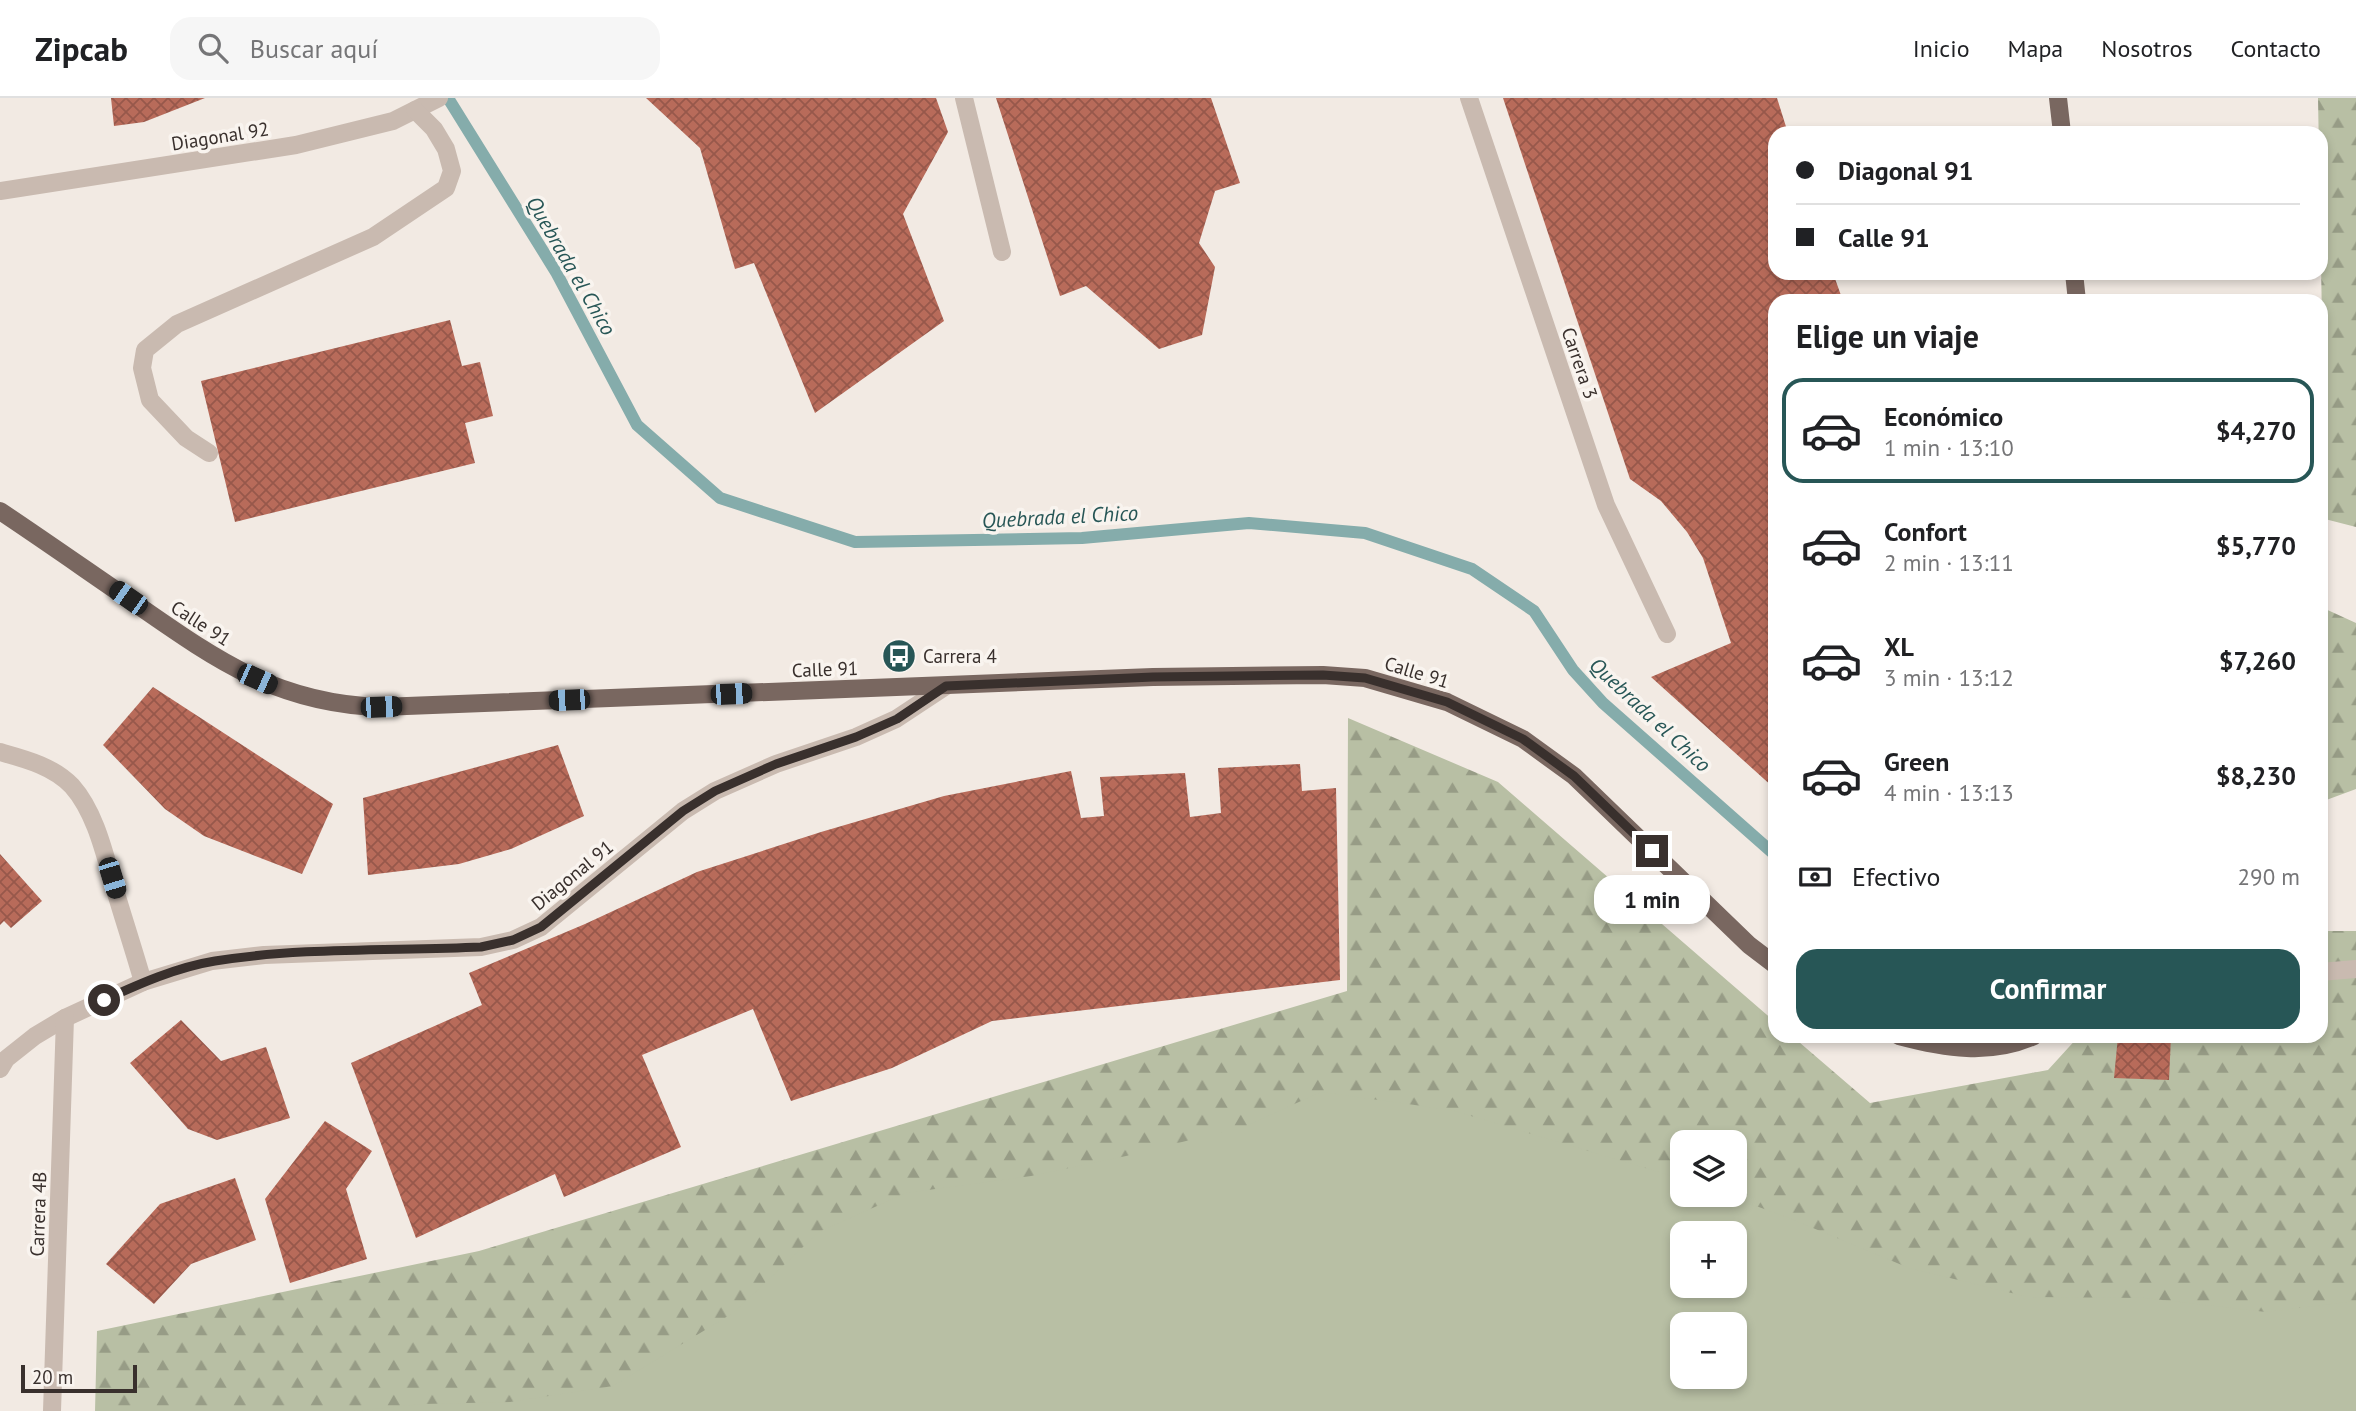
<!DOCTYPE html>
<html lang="es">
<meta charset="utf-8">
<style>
body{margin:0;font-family:"PT Sans",sans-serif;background:#f6f6f6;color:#202124;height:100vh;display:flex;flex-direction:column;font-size:26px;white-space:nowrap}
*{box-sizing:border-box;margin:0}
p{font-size:23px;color:#757577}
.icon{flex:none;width:38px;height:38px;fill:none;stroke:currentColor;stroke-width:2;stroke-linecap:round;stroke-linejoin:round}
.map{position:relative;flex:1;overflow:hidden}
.drawer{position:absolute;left:1768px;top:196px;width:560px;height:749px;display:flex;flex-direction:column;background:#fff;border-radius:21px;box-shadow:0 4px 10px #0003}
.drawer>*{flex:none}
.hud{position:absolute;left:1768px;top:28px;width:560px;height:154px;border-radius:21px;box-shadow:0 4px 10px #0003;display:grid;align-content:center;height:154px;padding:0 28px;background:#fff}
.controls{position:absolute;left:1670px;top:1032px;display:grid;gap:14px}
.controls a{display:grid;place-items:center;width:77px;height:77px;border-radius:14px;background:#fff;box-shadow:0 4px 10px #0003;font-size:35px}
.scale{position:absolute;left:21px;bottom:18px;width:116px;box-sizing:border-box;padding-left:7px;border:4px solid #39302d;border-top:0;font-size:19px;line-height:24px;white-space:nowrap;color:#39302d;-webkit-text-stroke:5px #f9f4ef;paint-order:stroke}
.end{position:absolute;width:32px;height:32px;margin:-16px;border:9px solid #39302d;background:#fff;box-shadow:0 0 0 4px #fff}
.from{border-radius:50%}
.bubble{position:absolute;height:49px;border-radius:21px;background:#fff;box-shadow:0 4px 10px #0003;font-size:23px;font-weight:700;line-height:49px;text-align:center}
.car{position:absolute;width:21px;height:42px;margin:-21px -10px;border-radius:9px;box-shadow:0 0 5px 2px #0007;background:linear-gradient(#222 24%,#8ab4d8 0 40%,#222 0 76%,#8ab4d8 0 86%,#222 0)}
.hud b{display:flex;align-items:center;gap:24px;height:66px;font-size:26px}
.hud b+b{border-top:2px solid #e0e0e0}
.hud i{width:18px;height:18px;background:#202124}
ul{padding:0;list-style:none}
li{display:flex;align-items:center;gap:21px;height:105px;margin:0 14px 10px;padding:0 14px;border:4px solid transparent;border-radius:21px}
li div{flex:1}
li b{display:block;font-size:26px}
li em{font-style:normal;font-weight:700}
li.selected{border-color:#275656}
li>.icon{width:63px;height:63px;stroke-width:1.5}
h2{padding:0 28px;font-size:32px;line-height:84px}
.pay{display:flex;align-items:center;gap:18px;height:77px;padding:0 28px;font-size:26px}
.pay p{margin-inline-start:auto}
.action{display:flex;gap:14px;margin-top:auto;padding:14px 28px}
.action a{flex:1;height:80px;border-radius:21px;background:#275656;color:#fff;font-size:28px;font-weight:700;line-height:80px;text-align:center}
header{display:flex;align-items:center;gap:42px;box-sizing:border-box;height:98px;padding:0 35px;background:#fff;border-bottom:2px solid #e0e0e0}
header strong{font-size:33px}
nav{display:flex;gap:38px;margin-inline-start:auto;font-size:24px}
.search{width:490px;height:63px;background:#f6f6f6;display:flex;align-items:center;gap:18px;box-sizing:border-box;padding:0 24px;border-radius:21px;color:#757577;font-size:26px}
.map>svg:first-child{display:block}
.forest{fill:url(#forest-firs);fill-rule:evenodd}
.green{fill:#b8bfa4;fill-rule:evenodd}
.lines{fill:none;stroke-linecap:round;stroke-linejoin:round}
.stream{stroke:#85acab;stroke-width:12}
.building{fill:url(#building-cross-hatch)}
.minor{stroke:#c9bab0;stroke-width:18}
.major{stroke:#796760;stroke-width:18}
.route{stroke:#39302d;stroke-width:9}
.labels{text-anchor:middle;stroke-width:7;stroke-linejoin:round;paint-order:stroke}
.street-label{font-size:19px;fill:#39302d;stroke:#f9f4ef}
.poi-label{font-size:19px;fill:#39302d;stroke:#f9f4ef;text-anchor:start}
.water-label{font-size:21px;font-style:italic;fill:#275656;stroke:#f9f4ef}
</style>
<header>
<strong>Zipcab</strong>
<div class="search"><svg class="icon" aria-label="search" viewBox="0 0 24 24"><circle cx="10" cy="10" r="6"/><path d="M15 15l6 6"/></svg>Buscar aquí</div>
<nav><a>Inicio</a><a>Mapa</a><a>Nosotros</a><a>Contacto</a></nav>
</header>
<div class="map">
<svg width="2356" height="1313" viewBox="0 0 2356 1313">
<defs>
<pattern id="forest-firs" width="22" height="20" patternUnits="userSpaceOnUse" patternTransform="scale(1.75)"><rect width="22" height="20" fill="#b8bfa4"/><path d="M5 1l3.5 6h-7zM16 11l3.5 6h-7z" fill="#979c86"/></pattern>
<pattern id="building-cross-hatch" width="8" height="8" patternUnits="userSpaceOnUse" patternTransform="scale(1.75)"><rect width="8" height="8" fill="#b86b5a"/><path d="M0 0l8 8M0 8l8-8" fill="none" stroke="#97584b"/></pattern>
</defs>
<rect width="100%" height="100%" fill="#f2eae3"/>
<!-- forest -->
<g class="forest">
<polygon points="2318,0 2356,0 2356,429 2321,420 2320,278 2323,277"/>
<polygon points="2321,509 2356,525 2356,691 2321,704"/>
<path d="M 1348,620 L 1498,684 L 1774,923 L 1774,938 L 1792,938 L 1870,1005 L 2048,972 L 2079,938 L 2320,938 L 2321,833 L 2356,833 L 2356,1313 L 95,1313 L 97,1233 L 479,1153 L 1347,893 ZM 1682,1045 L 1734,1045 L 1734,1097 L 1682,1097 ZM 1682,1136 L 1734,1136 L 1734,1188 L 1682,1188 ZM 1682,1227 L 1734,1227 L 1734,1279 L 1682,1279 Z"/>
</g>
<!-- green -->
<path class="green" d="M 1321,994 L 1451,1012 L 1682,1081 L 1682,1097 L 1726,1097 L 1789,1120 L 1909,1170 L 2028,1199 L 2145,1200 L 2266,1214 L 2356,1203 L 2356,1313 L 354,1313 L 423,1306 L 510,1304 L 613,1288 L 733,1215 L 819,1134 L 906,1095 L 1031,1078 L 1126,1058 L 1246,1028 ZM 1682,1136 L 1734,1136 L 1734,1188 L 1682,1188 ZM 1682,1227 L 1734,1227 L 1734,1279 L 1682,1279 Z"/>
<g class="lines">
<!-- stream -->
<polyline class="stream" points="448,0 556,174 637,327 720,400 855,444 1082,440 1249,425 1365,435 1472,471 1534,513 1573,572 1603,605 1774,756"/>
</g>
<!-- building -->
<g class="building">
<polygon points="111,0 205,0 144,24 114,28"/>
<polygon points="646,0 936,0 948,34 903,116 944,223 815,315 754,165 735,171 700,50"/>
<polygon points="996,0 1211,0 1240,85 1215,93 1199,145 1215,169 1202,237 1159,251 1086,188 1060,198"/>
<polygon points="1503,0 1777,0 1788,35 1774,35 1774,175 1833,175 1843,203 1774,203 1774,690 1651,579 1731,545 1703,460 1687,434 1661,403 1630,381"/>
<polygon points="450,222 462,268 480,264 493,318 465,325 475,365 235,424 201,283"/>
<polygon points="153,589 333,706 302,776 204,738 165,711 103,647"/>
<polygon points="558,647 584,718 511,751 459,766 368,777 363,700"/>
<polygon points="1300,666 1302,693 1336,690 1340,882 992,923 892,970 791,1003 753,911 642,957 681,1049 564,1099 555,1076 416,1140 351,965 482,907 469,875 585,826 697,774 821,734 944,698 1071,673 1081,720 1104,718 1100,679 1185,675 1190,719 1221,715 1218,670"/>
<polygon points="0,756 42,803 11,830 4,823 0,827"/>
<polygon points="181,922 221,963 266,949 290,1020 217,1042 188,1031 130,965"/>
<polygon points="2118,938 2171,938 2169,982 2114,980"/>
<polygon points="325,1023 372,1053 346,1091 367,1161 290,1185 265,1101"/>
<polygon points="235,1080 256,1142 191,1166 154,1206 106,1166 160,1106"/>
</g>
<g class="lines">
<!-- minor -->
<g class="minor">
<polyline points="964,0 1002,154"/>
<polyline points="1469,0 1606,407 1667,536"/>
<polyline points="0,93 296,47 393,23 439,0"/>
<polyline points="209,355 186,340 150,302 142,270 145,252 177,226 373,139 446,90 452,73 446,51 434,31 415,12"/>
<path d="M 0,654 C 25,661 53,668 72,688 C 96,715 105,758 115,792 C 124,822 134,853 143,884"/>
<polyline points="2320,874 2356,871"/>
<polyline points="0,971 6,961 35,938 65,920 143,884 212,863 264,857 481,849 513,842 541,829 683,713 715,693 776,666 856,639 896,621 946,588"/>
<polyline points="52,1313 65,920"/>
</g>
<!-- major -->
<g class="major">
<polyline points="2058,0 2062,35"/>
<polyline points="2074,175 2077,203"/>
<path d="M 0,413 C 45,443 89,474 133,504 C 215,561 277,606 381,609 L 1153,579 L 1323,577 L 1365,580 L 1447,604 L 1523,641 L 1574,678 L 1749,847 L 1774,866"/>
<path d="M 1899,938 C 1944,950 1990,958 2034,938"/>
</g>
</g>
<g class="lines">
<!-- route -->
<path class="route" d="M 104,902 C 139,886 177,869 215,863 C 302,849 393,853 481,849 L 513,842 L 541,829 L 683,713 L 715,693 L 776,666 L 856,639 L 897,621 L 946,588 L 1153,579 L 1323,577 L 1365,580 L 1447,604 L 1523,641 L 1574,678 L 1652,753"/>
</g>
<!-- icons -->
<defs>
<g id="bus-disc" transform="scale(1.75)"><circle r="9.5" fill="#275656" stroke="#f9f4ef"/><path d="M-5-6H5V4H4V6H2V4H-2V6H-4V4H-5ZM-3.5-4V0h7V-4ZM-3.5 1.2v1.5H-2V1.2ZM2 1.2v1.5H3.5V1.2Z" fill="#fff"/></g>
</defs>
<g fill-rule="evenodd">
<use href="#bus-disc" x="899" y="558"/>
</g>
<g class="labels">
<!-- street labels -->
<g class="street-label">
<text transform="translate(220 38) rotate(-9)" y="7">Diagonal 92</text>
<text transform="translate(1580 265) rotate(71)" y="7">Carrera 3</text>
<text transform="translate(201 525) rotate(33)" y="7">Calle 91</text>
<text transform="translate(825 571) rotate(-2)" y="7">Calle 91</text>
<text transform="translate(1417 574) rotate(17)" y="7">Calle 91</text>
<text transform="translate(572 777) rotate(-39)" y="7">Diagonal 91</text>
<text transform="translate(38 1116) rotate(-88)" y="7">Carrera 4B</text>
</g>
<!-- poi labels -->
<g class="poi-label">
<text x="923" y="565">Carrera 4</text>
</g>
<!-- water labels -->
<g class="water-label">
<text transform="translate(571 168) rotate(60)" y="7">Quebrada el Chico</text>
<text transform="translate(1060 419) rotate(-3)" y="7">Quebrada el Chico</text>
<text transform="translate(1650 617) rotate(43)" y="7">Quebrada el Chico</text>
</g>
</g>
</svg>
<div class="controls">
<a><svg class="icon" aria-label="layers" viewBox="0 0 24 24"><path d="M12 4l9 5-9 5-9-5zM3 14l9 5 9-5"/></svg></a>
<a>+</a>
<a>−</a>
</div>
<div class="scale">20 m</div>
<i class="end from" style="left:104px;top:902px"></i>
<i class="end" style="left:1652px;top:753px"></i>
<div class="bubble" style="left:1594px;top:777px;width:116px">1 min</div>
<i class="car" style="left:128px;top:500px;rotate:305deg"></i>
<i class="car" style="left:257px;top:581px;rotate:114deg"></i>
<i class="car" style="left:731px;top:596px;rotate:88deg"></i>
<i class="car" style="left:569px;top:602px;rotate:268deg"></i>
<i class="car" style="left:381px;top:609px;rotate:88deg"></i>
<i class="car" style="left:112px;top:780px;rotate:163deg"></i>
<div class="hud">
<b><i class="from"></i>Diagonal 91</b>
<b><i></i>Calle 91</b>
</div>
<section class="drawer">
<h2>Elige un viaje</h2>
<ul>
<li class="selected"><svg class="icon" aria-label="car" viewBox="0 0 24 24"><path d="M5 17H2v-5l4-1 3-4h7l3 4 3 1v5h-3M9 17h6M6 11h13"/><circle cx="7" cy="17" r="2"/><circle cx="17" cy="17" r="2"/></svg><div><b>Económico</b><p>1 min · 13:10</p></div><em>$4,270</em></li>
<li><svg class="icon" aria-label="car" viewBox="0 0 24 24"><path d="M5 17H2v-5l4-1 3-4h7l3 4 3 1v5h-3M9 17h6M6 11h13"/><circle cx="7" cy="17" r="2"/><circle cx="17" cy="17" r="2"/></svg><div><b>Confort</b><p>2 min · 13:11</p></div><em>$5,770</em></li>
<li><svg class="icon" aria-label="car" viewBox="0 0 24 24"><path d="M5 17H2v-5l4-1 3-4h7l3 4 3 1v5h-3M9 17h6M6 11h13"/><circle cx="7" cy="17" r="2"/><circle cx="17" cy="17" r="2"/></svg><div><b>XL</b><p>3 min · 13:12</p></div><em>$7,260</em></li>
<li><svg class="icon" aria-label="car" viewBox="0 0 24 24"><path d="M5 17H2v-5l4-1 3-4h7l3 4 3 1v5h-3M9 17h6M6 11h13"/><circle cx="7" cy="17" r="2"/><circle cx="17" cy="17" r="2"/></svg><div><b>Green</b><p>4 min · 13:13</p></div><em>$8,230</em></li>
</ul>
<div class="pay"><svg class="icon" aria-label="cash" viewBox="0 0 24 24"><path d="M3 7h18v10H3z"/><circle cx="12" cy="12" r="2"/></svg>Efectivo<p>290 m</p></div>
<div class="action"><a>Confirmar</a></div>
</section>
</div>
